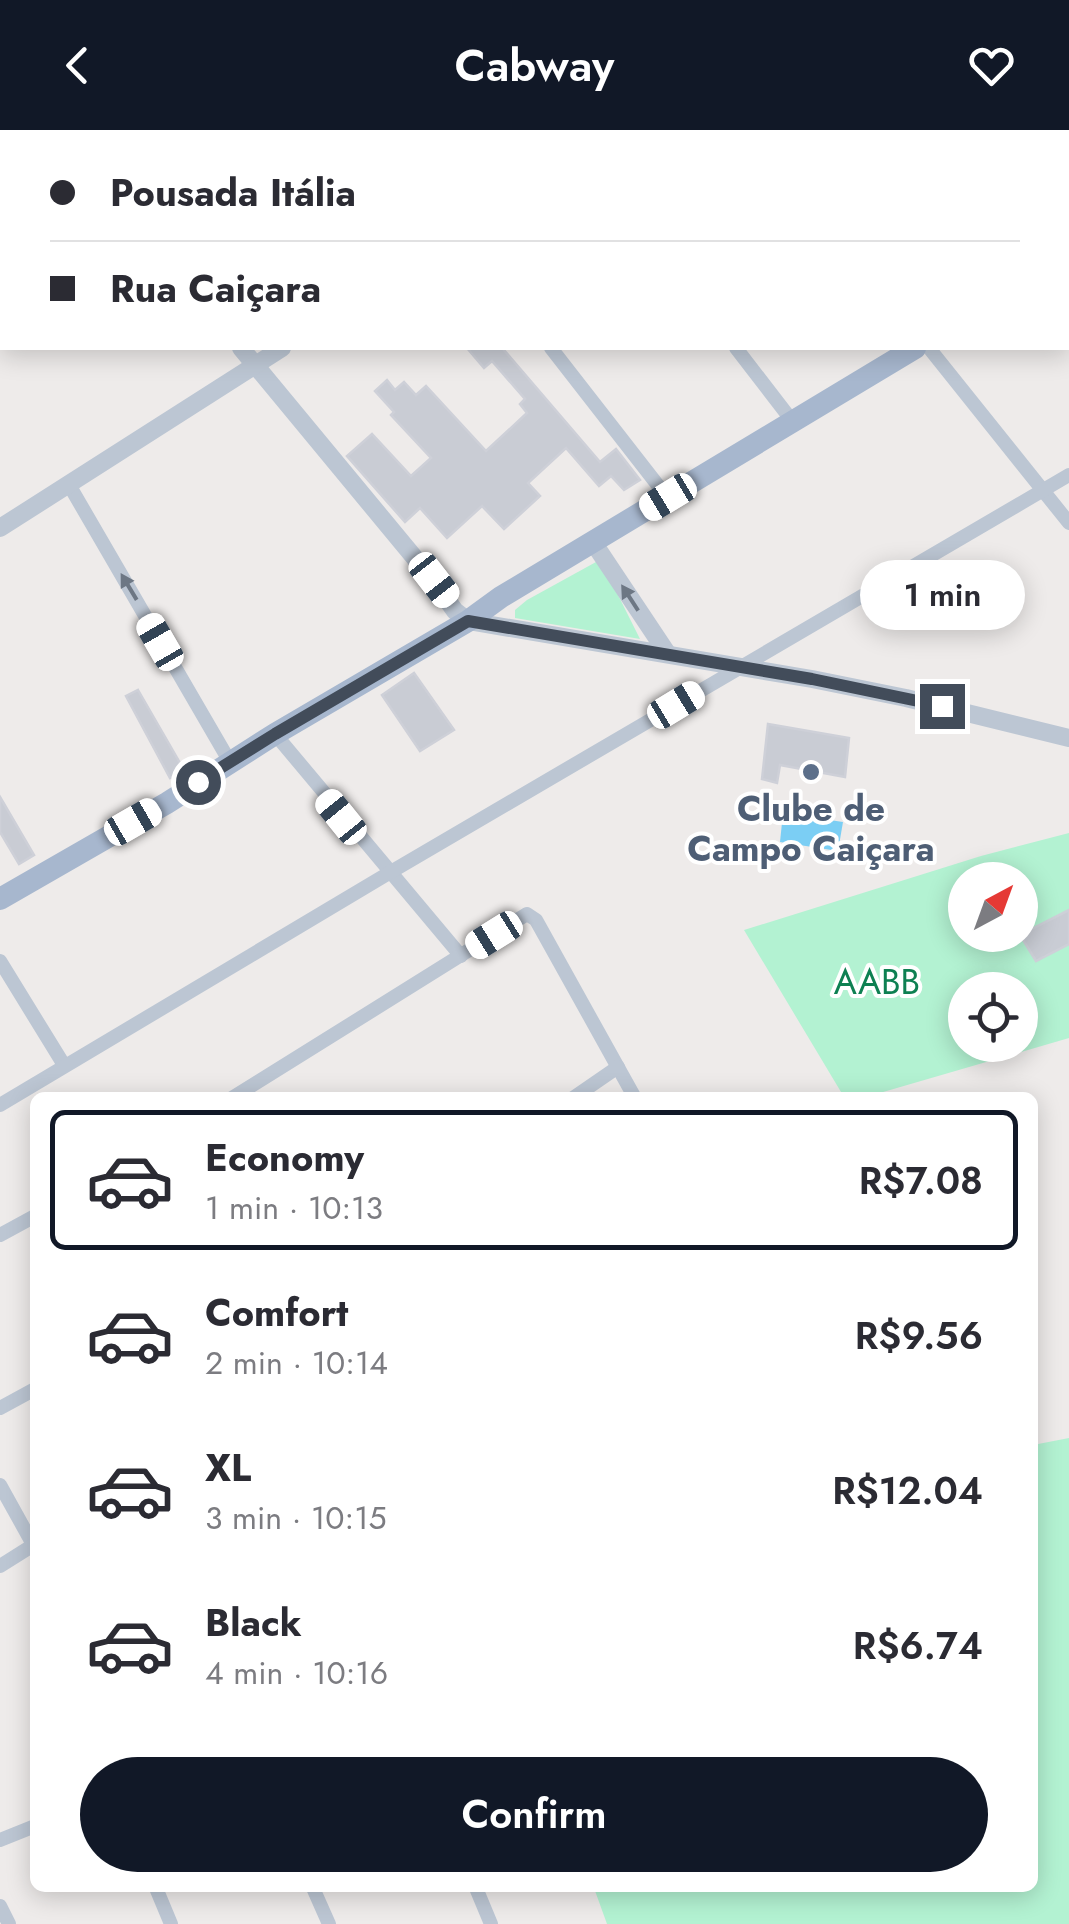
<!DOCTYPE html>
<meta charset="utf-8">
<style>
body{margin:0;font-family:Jost,sans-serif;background:#f2f2f3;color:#2b2b33;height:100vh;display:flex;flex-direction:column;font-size:38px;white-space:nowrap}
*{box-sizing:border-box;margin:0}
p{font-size:32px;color:#7c7c81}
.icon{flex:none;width:55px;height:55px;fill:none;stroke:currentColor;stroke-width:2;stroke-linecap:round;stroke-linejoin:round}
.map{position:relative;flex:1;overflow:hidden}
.side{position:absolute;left:30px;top:962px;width:1008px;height:800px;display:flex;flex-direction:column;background:#fff;border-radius:15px;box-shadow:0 5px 25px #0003}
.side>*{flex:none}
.banner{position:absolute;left:0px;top:0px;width:1070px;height:220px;box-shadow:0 5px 25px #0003;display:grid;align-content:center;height:220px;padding:0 50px;background:#fff}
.needle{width:65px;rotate:41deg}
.fabs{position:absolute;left:948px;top:732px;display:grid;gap:20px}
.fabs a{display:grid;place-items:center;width:90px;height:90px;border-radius:50%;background:#fff;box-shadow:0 5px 25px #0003;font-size:50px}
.end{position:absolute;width:45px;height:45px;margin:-22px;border:12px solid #424c5a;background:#fff;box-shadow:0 0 0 5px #fff}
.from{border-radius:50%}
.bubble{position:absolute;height:70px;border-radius:35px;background:#fff;box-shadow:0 5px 25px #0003;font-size:32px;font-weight:600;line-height:70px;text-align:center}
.car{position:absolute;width:30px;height:60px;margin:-30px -15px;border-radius:12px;box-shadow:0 0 8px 2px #0007;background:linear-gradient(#fff 24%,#345 0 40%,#fff 0 76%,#345 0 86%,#fff 0)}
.banner b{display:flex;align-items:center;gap:35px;height:95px;font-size:38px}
.banner b+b{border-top:2px solid #e1e1e2}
.banner i{width:25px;height:25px;background:#2b2b33}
ul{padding:18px 0 0;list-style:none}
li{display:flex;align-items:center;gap:30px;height:140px;margin:0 20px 15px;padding:0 30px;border:5px solid transparent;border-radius:15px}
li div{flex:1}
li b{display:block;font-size:38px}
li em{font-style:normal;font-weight:600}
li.current{border-color:#111827}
li>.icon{width:90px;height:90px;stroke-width:1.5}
.primary-button{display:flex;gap:20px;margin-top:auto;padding:20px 50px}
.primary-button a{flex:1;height:115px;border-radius:60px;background:#111827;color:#fff;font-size:40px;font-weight:600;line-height:115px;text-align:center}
header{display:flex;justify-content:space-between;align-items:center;height:130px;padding:0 50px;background:#111827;color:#fff;font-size:45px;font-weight:600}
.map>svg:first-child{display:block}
.green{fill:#b3f2d2;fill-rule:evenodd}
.water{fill:#7bcef4}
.building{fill:#c9ccd4;stroke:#ced0d8;stroke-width:2.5}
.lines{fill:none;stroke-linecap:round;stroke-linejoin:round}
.minor{stroke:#bcc6d3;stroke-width:14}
.tertiary{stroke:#bcc6d3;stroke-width:18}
.primary{stroke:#a7b7ce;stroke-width:22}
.oneway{fill:#6d7784}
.route{stroke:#424c5a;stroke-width:12}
.service-dot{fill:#5c6f8a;stroke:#fff;stroke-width:4}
.labels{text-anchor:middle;stroke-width:8;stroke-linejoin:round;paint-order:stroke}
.service-label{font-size:35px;font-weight:bold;fill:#4e5e75;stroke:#fff}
.park-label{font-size:35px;fill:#0e8052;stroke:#fff}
</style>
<header><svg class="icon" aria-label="back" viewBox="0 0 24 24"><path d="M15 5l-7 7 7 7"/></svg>Cabway<svg class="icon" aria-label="heart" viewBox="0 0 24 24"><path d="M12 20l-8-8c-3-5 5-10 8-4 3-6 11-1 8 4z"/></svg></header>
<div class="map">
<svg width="1069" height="1794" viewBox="0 0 1069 1794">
<rect width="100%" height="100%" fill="#eeebea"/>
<!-- green -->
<g class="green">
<polygon points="596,432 611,451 640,509 515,488 515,480 527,470"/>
<path d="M 1069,703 L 1069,908 L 866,967 L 844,967 L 744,800 L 981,726 ZM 965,750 L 1020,750 L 1020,805 L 965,805 ZM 965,860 L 1020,860 L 1020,915 L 965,915 Z"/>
<polygon points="1069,1308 1069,1794 607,1794 594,1758 1032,1758 1033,1315"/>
</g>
<!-- water -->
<polygon class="water" points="783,683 843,692 838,721 780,712"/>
<!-- building -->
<g class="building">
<polygon points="467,218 507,218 504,220 600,332 616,319 640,350 624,360 611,346 599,356 566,318 528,353 540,366 504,399 482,376 447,408 420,378 405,392 347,326 372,304 411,346 431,328 391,285 394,282 375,261 387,250 395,260 404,252 416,265 426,256 486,321 527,283 520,274 525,269 492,231 484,238"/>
<polygon points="414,543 454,600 420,621 382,565"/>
<polygon points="138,560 184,640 170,648 126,566"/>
<polygon points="768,594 849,608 845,647 780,635 777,653 762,649"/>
<polygon points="0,667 34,725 19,734 0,702"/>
<polygon points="1069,780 1069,814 1036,831 1020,805"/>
</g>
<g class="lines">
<!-- minor -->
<g class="minor">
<polyline points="568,0 570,2"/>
<polyline points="761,0 763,2"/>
<polyline points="945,0 947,2"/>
<polyline points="551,218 667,367"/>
<polyline points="736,218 793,292"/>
<polyline points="929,218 1069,393"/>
<polyline points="68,353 230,632"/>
<polyline points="275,604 461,826"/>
<polyline points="0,831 64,935"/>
<polyline points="232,968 527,784 536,790 635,968"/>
<polyline points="573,968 618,937"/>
<polyline points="0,975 389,743 1069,345"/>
<polyline points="0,1105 35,1086"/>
<polyline points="0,1278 35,1259"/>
<polyline points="0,1355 35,1418"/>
<polyline points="0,1436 35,1414"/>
<polyline points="0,1710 35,1696"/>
<polyline points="156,1758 171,1794"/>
<polyline points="313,1758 329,1794"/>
<polyline points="476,1758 491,1794"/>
<polyline points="0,1776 9,1794"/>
</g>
<!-- tertiary -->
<g class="tertiary">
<polyline points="61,0 63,2"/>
<polyline points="29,2 30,0"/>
<polyline points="617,2 621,0"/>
<polyline points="0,62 2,57"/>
<polyline points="241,218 433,450 455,481 468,491 812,549 906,568 1069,608"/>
<polyline points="0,398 282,218"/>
<polyline points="593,412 667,523"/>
</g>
<!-- primary -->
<g class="primary">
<polyline points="1068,123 1069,123"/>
<polyline points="0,769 167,673 275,604 468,491 501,467 915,218"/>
</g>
</g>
<!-- one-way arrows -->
<defs><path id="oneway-solid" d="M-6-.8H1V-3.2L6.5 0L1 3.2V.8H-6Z" transform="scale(2.5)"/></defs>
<g class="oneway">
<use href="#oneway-solid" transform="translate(129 457) rotate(-121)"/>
<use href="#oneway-solid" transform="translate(630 468) rotate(-123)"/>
</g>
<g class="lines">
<!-- route -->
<polyline class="route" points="198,652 275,604 468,491 812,549 942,576"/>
</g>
<!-- markers -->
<circle class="service-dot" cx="811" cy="642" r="10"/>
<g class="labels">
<!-- service labels -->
<g class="service-label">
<text x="811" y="691">Clube de<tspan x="811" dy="40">Campo Caiçara</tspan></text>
</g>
<!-- park labels -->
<g class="park-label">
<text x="877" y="864">AABB</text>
</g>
</g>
</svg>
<div class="fabs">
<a><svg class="needle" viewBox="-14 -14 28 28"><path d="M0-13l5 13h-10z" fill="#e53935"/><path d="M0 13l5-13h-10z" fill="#7c7c81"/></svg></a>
<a><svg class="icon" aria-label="locate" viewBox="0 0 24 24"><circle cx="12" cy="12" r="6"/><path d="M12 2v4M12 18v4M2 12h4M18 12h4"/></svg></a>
</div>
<i class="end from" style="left:198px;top:652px"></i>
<i class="end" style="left:942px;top:576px"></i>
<div class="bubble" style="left:860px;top:430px;width:165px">1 min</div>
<i class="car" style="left:668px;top:367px;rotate:239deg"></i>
<i class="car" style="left:434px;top:450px;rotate:142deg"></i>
<i class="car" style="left:160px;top:512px;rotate:330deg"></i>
<i class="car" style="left:676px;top:575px;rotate:59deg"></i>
<i class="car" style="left:341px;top:687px;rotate:321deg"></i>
<i class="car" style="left:133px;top:692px;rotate:60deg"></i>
<i class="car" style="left:494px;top:805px;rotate:238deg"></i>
<div class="banner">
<b><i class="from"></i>Pousada Itália</b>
<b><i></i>Rua Caiçara</b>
</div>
<section class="side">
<ul>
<li class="current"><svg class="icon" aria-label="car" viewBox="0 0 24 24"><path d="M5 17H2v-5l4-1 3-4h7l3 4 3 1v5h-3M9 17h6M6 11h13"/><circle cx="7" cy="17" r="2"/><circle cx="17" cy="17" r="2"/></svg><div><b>Economy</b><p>1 min · 10:13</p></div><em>R$7.08</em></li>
<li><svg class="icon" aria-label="car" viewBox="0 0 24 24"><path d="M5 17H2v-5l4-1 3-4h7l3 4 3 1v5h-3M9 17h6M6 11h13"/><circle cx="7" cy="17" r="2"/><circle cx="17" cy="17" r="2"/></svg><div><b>Comfort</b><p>2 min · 10:14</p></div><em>R$9.56</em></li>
<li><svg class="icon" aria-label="car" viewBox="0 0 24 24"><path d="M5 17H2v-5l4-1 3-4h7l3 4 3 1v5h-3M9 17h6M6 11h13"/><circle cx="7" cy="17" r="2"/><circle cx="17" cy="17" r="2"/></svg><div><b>XL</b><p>3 min · 10:15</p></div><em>R$12.04</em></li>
<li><svg class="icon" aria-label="car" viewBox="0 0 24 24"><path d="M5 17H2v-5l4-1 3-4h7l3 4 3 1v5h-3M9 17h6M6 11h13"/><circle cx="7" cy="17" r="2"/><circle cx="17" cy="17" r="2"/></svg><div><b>Black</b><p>4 min · 10:16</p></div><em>R$6.74</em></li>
</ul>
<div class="primary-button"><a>Confirm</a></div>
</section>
</div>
